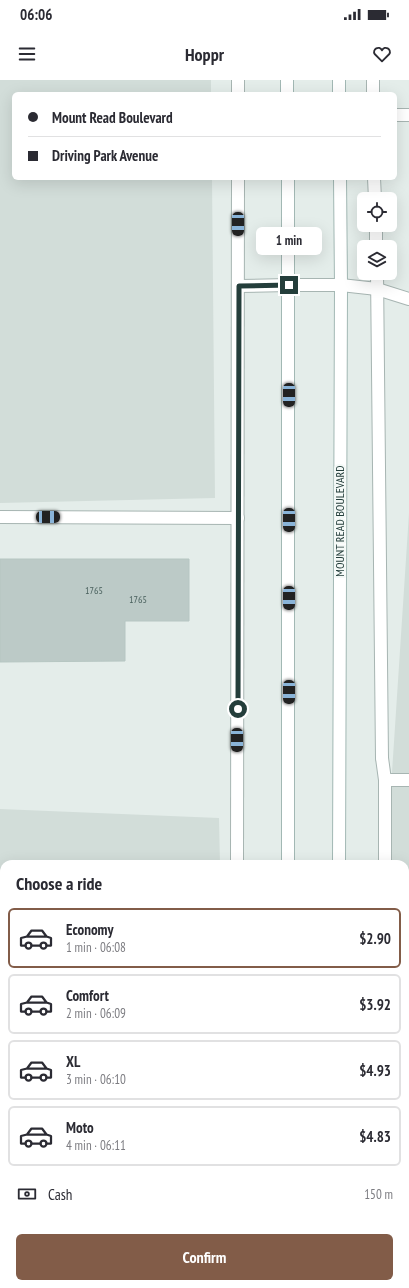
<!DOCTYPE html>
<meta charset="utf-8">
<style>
body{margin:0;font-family:"PT Sans Narrow",sans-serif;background:#f7f7f7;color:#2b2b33;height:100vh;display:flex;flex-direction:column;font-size:15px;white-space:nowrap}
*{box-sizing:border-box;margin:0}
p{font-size:13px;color:#7c7c81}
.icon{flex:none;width:22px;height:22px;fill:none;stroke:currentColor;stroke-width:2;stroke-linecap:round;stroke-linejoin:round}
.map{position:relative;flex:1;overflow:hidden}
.sheet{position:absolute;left:0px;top:780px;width:409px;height:428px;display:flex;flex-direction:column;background:#fff;border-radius:12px 12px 0 0;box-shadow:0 4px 16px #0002}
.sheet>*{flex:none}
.hud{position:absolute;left:12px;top:12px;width:385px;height:88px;border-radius:6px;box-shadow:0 4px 16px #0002;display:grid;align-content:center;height:88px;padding:0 16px;background:#fff}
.fabs{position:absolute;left:357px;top:112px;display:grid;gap:8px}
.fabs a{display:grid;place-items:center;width:40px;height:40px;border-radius:6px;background:#fff;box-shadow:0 4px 16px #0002;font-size:20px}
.end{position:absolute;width:18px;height:18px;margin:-9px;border:5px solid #243e3b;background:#fff;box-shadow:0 0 0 2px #fff}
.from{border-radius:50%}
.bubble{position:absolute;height:28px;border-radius:6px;background:#fff;box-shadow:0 4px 16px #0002;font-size:13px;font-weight:700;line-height:28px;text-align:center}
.car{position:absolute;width:12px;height:24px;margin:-12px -6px;border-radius:5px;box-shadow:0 0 3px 1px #0007;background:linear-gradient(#222 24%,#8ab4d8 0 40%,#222 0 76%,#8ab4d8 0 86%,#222 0)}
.hud b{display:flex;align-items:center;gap:14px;height:38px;font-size:15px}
.hud b+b{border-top:1px solid #e1e1e2}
.hud i{width:10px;height:10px;background:#2b2b33}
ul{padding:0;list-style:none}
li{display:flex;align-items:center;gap:12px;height:60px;margin:0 8px 6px;padding:0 8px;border:2px solid #e1e1e2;border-radius:6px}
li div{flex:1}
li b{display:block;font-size:15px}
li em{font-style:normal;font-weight:700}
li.active{border-color:#825c48}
li>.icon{width:36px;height:36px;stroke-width:1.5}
h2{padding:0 16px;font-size:18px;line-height:48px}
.pay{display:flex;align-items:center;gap:10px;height:44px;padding:0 16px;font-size:15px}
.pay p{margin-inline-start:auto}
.primary-button{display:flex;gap:8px;margin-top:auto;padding:8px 16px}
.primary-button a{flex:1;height:46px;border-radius:6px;background:#825c48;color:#fff;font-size:16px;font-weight:700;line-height:46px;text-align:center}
.status{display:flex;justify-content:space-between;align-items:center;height:28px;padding:0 20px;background:#fff;direction:ltr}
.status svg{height:11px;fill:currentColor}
header{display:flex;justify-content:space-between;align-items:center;height:52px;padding:0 16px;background:#fff;font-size:18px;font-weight:700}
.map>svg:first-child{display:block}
.built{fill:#d2ddd9}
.building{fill:#bccac7;stroke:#b6c6c2}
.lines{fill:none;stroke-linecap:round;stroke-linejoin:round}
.service-casing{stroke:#a7b5b2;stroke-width:14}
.minor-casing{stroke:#a7b5b2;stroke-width:14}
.tertiary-casing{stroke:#a7b5b2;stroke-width:14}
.secondary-casing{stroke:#a2b8b4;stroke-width:14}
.service{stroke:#fff;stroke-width:12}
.minor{stroke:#fff;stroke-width:12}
.tertiary{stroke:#fff;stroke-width:12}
.secondary{stroke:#fff;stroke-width:12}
.route{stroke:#243e3b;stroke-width:5}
.labels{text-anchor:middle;stroke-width:4;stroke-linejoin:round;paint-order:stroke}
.number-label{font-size:10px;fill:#4a615e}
.street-label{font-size:12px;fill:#243e3b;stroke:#f4f9f7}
</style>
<div class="status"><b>06:06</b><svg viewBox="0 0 49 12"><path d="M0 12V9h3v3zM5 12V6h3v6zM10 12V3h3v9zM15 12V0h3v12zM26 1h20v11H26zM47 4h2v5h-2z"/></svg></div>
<header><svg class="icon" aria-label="menu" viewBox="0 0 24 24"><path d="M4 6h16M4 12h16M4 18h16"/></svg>Hoppr<svg class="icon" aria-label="heart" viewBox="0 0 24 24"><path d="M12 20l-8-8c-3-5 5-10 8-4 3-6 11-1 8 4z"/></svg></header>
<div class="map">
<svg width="409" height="1208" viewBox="0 0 409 1208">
<rect width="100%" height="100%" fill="#e4edea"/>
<!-- built -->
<g class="built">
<polygon points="0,0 211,0 211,14 14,14 14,98 212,98 215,418 0,423"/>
<polygon points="409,433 409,1208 379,1208 379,1204 405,1204 405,784 386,784"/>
<polygon points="0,729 219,738 220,784 4,784 4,1139 0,1139"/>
</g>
<!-- building -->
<polygon class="building" points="0,479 189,479 189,541 125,541 125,581 0,582"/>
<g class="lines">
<!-- service casing -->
<g class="service-casing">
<g id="service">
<polyline points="395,35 409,35"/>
<polyline points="0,437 238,438"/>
<polyline points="382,678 385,700"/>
<polyline points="385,784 385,700 409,700"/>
<polyline points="0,1170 4,1170"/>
<polyline points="386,1204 386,1208"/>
</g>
</g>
<!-- minor casing -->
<g class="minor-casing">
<g id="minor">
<polyline points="238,0 238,14"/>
<polyline points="373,0 373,14"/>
<polyline points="374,98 375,119"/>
<polyline points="376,145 376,167"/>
<polyline points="377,193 382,678"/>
<polyline points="239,206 289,205"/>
<polyline points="237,784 238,98"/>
<polyline points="236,1208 236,1204"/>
</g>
</g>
<!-- tertiary casing -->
<g class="tertiary-casing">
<polyline id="tertiary" points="289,205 341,205 377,209 409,219"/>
</g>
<!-- secondary casing -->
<g class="secondary-casing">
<g id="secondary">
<polyline points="287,0 287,14"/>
<polyline points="339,0 339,14"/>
<polyline points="288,98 288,784"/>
<polyline points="339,784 341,205 340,98"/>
<polyline points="288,1208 288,1204"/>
<polyline points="337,1208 337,1204"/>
</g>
</g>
<!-- service -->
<use href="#service" class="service"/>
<!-- minor -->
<use href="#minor" class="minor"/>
<!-- tertiary -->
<use href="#tertiary" class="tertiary"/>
<!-- secondary -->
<use href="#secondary" class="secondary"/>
</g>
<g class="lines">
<!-- route -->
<polyline class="route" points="238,629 239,206 289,205"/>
</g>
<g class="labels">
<!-- number labels -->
<g class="number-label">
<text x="94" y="514">1765</text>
<text x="138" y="523">1765</text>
</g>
<!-- street labels -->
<g class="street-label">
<text transform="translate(340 441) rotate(-90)" y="4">MOUNT READ BOULEVARD</text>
</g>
</g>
</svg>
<div class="fabs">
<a><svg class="icon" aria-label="locate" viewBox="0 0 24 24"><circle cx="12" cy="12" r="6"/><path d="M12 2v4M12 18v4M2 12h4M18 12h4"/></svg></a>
<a><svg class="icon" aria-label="layers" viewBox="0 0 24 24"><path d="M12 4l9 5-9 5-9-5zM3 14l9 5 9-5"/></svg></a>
</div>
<i class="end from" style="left:238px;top:629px"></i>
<i class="end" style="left:289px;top:205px"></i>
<div class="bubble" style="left:256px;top:147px;width:66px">1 min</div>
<i class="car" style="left:238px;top:144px;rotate:180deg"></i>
<i class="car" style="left:289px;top:315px;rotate:180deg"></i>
<i class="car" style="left:48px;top:437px;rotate:90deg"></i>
<i class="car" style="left:289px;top:440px;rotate:180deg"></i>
<i class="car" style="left:289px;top:518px;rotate:180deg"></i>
<i class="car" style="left:289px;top:612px;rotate:180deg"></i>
<i class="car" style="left:237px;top:660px;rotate:180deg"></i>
<div class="hud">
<b><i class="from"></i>Mount Read Boulevard</b>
<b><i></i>Driving Park Avenue</b>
</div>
<section class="sheet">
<h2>Choose a ride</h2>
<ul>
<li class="active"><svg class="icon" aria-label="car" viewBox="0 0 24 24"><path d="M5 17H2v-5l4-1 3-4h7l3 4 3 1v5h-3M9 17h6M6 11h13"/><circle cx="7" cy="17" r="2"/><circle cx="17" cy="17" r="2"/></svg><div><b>Economy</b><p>1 min · 06:08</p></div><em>$2.90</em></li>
<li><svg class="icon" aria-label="car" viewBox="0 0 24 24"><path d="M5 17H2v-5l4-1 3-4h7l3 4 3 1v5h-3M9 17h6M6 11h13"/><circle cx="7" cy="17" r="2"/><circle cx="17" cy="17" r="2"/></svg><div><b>Comfort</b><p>2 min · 06:09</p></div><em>$3.92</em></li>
<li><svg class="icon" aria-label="car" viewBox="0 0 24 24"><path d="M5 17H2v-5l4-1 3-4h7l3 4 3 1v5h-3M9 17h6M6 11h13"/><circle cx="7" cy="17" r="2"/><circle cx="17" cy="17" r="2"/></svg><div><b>XL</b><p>3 min · 06:10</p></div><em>$4.93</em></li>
<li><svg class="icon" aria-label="car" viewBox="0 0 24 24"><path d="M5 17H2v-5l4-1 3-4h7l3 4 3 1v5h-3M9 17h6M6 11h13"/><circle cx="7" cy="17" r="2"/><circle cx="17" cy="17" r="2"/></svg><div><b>Moto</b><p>4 min · 06:11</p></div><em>$4.83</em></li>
</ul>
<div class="pay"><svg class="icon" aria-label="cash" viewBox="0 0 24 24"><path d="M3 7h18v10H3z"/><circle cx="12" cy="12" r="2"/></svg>Cash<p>150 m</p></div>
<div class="primary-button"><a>Confirm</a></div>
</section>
</div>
